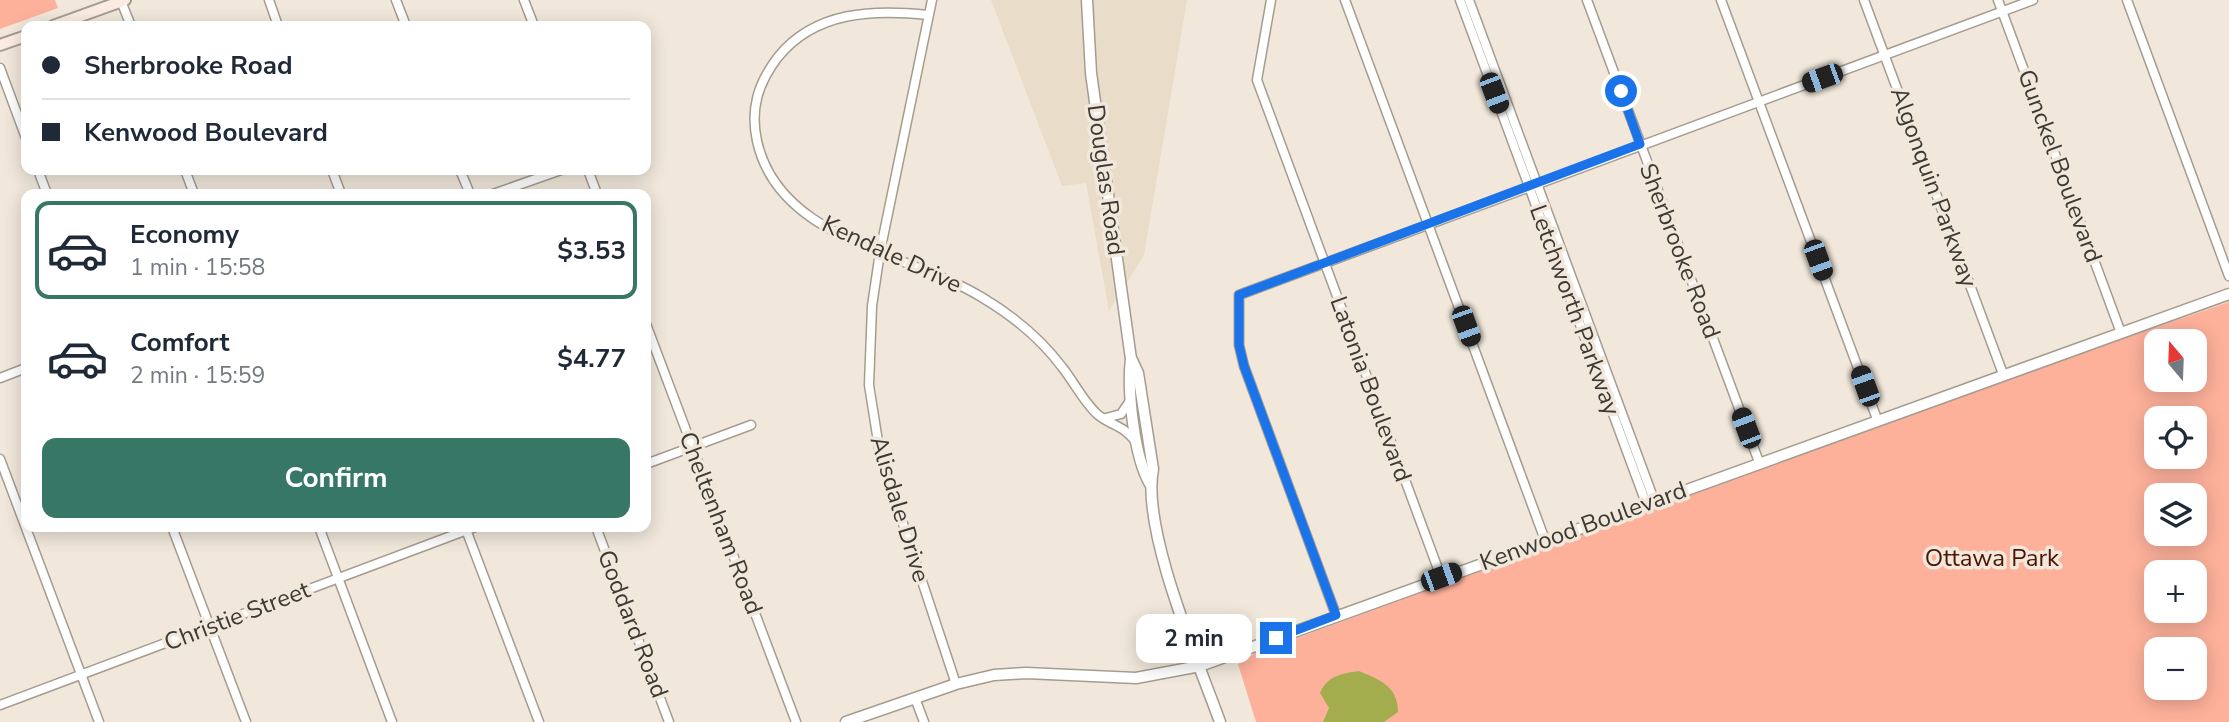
<!DOCTYPE html>
<meta charset="utf-8">
<style>
body{margin:0;font-family:"Nunito Sans",sans-serif;background:#f6f6f7;color:#1f2937;height:100vh;display:flex;flex-direction:column;font-size:26px;white-space:nowrap}
*{box-sizing:border-box;margin:0}
p{font-size:23px;color:#747a83}
.icon{flex:none;width:38px;height:38px;fill:none;stroke:currentColor;stroke-width:2;stroke-linecap:round;stroke-linejoin:round}
.map{position:relative;flex:1;overflow:hidden}
.drawer{position:absolute;left:21px;top:189px;width:630px;height:343px;display:flex;flex-direction:column;background:#fff;border-radius:14px;box-shadow:0 4px 18px #0003}
.drawer>*{flex:none}
.top-card{position:absolute;left:21px;top:21px;width:630px;height:154px;border-radius:14px;box-shadow:0 4px 18px #0003;display:grid;align-content:center;height:154px;padding:0 21px;background:#fff}
.needle{width:46px;rotate:341deg}
.fabs{position:absolute;left:2144px;top:329px;display:grid;gap:14px}
.fabs a{display:grid;place-items:center;width:63px;height:63px;border-radius:14px;background:#fff;box-shadow:0 4px 18px #0003;font-size:35px}
.end{position:absolute;width:32px;height:32px;margin:-16px;border:9px solid #1a73e8;background:#fff;box-shadow:0 0 0 4px #fff}
.from{border-radius:50%}
.bubble{position:absolute;height:49px;border-radius:14px;background:#fff;box-shadow:0 4px 18px #0003;font-size:23px;font-weight:700;line-height:49px;text-align:center}
.car{position:absolute;width:21px;height:42px;margin:-21px -10px;border-radius:9px;box-shadow:0 0 5px 2px #0007;background:linear-gradient(#222 24%,#8ab4d8 0 40%,#222 0 76%,#8ab4d8 0 86%,#222 0)}
.top-card b{display:flex;align-items:center;gap:24px;height:66px;font-size:26px}
.top-card b+b{border-top:2px solid #e0e1e3}
.top-card i{width:18px;height:18px;background:#1f2937}
ul{padding:12px 0 0;list-style:none}
li{display:flex;align-items:center;gap:21px;height:98px;margin:0 14px 10px;padding:0 7px;border:4px solid transparent;border-radius:14px}
li div{flex:1}
li b{display:block;font-size:26px}
li em{font-style:normal;font-weight:700}
li.selected{border-color:#377765}
li>.icon{width:63px;height:63px;stroke-width:1.5}
.primary-button{display:flex;gap:14px;margin-top:auto;padding:14px 21px}
.primary-button a{flex:1;height:80px;border-radius:14px;background:#377765;color:#fff;font-size:28px;font-weight:700;line-height:80px;text-align:center}
.map>svg:first-child{display:block}
.built{fill:#e9dcc9}
.green{fill:#fdb19b;fill-rule:evenodd}
.water{fill:#a3ad4e}
.lines{fill:none;stroke-linecap:round;stroke-linejoin:round}
.minor-casing{stroke:#a59c90;stroke-width:11}
.tertiary-casing{stroke:#a59c90;stroke-width:13}
.secondary-casing{stroke:#a59c90;stroke-width:14}
.minor{stroke:#fff;stroke-width:8}
.tertiary{stroke:#fff;stroke-width:10}
.secondary{stroke:#fcebe0;stroke-width:10}
.route{stroke:#1a73e8;stroke-width:9}
.labels{text-anchor:middle;stroke-width:7;stroke-linejoin:round;paint-order:stroke}
.street-label{font-size:24px;fill:#3d3934;stroke:#f1e8db}
.park-label{font-size:24px;fill:#4d1403;stroke:#f1e8db}
</style>
<div class="map">
<svg width="2229" height="722" viewBox="0 0 2229 722">
<rect width="100%" height="100%" fill="#f1e8db"/>
<!-- built -->
<polygon class="built" points="991,0 1187,0 1144,255 1109,311 1086,183 1062,186"/>
<!-- green -->
<g class="green">
<polygon points="0,0 55,0 58,8 0,29"/>
<path d="M 2229,302 L 2229,722 L 1256,722 L 1238,664 L 1254,654 L 1915,411 ZM 2156,341 L 2194,341 L 2194,380 L 2156,380 ZM 2156,418 L 2194,418 L 2194,457 L 2156,457 ZM 2156,495 L 2194,495 L 2194,534 L 2156,534 ZM 2156,572 L 2194,572 L 2194,611 L 2156,611 ZM 2156,649 L 2194,649 L 2194,688 L 2156,688 Z"/>
</g>
<!-- water -->
<path class="water" d="M 1359,671 C 1380,680 1398,686 1398,712 L 1384,722 L 1323,722 L 1329,708 L 1320,693 C 1328,675 1341,674 1359,671 Z"/>
<g class="lines">
<!-- minor casing -->
<g class="minor-casing">
<g id="minor">
<polyline points="269,0 278,26"/>
<polyline points="396,0 406,26"/>
<polyline points="524,0 534,26"/>
<polyline points="932,0 880,252 872,306 869,385 880,454 956,684"/>
<polyline points="1271,0 1257,80 1441,577"/>
<polyline points="1345,0 1545,540"/>
<polyline points="1460,0 1646,503"/>
<polyline points="1469,0 1654,500"/>
<polyline points="1587,0 1759,462"/>
<polyline points="1721,0 1877,419"/>
<polyline points="1864,0 2003,374"/>
<polyline points="1998,0 2121,333"/>
<polyline points="2127,0 2229,276"/>
<polyline points="121,1 131,26"/>
<path d="M 928,15 C 874,9 815,11 778,57 C 758,83 750,109 757,141 C 779,241 909,252 983,298 C 1013,316 1041,339 1062,367 C 1074,382 1083,401 1097,414 C 1111,426 1122,424 1135,441"/>
<polyline points="0,68 26,138"/>
<polyline points="38,170 47,194"/>
<polyline points="185,170 194,194"/>
<polyline points="332,170 341,194"/>
<polyline points="460,170 470,194"/>
<polyline points="588,170 597,194"/>
<polyline points="493,194 561,170"/>
<polyline points="646,324 796,722"/>
<polyline points="0,378 26,368"/>
<polyline points="1106,418 1121,414 1130,401"/>
<polyline points="0,459 99,722"/>
<polyline points="646,464 751,425"/>
<polyline points="172,527 246,722"/>
<polyline points="319,527 392,722"/>
<polyline points="465,527 539,722"/>
<polyline points="596,527 669,722"/>
<polyline points="1336,615 1244,366 1239,345 1239,295 2033,0"/>
<polyline points="915,698 924,722"/>
<polyline points="0,705 475,527"/>
</g>
</g>
<!-- tertiary casing -->
<g class="tertiary-casing">
<g id="tertiary">
<path d="M 1087,0 L 1091,73 L 1131,359 C 1127,390 1134,457 1150,484"/>
<path d="M 1132,360 L 1138,373 L 1153,469 C 1141,529 1198,661 1220,722"/>
<polyline points="846,722 956,684 994,675 1026,673 1136,678 1200,666 2229,294"/>
</g>
</g>
<!-- secondary casing -->
<g class="secondary-casing">
<g id="secondary">
<polyline points="53,26 125,0"/>
<polyline points="0,45 26,36"/>
</g>
</g>
<!-- minor -->
<use href="#minor" class="minor"/>
<!-- tertiary -->
<use href="#tertiary" class="tertiary"/>
<!-- secondary -->
<use href="#secondary" class="secondary"/>
</g>
<g class="lines">
<!-- route -->
<polyline class="route" points="1276,638 1336,615 1244,366 1239,345 1239,295 1640,144 1621,91"/>
</g>
<g class="labels">
<!-- street labels -->
<g class="street-label">
<text transform="translate(2060 166) rotate(70)" y="8">Gunckel Boulevard</text>
<text transform="translate(1106 180) rotate(82)" y="8">Douglas Road</text>
<text transform="translate(1934 187) rotate(70)" y="8">Algonquin Parkway</text>
<text transform="translate(1680 251) rotate(69)" y="8">Sherbrooke Road</text>
<text transform="translate(892 254) rotate(25)" y="8">Kendale Drive</text>
<text transform="translate(1575 310) rotate(70)" y="8">Letchworth Parkway</text>
<text transform="translate(1371 389) rotate(70)" y="8">Latonia Boulevard</text>
<text transform="translate(900 509) rotate(73)" y="8">Alisdale Drive</text>
<text transform="translate(721 523) rotate(69)" y="8">Cheltenham Road</text>
<text transform="translate(1583 526) rotate(-20)" y="8">Kenwood Boulevard</text>
<text transform="translate(237 616) rotate(-21)" y="8">Christie Street</text>
<text transform="translate(633 624) rotate(69)" y="8">Goddard Road</text>
</g>
<!-- park labels -->
<g class="park-label">
<text x="1992" y="566">Ottawa Park</text>
</g>
</g>
</svg>
<div class="fabs">
<a><svg class="needle" viewBox="-14 -14 28 28"><path d="M0-13l5 13h-10z" fill="#e53935"/><path d="M0 13l5-13h-10z" fill="#747a83"/></svg></a>
<a><svg class="icon" aria-label="locate" viewBox="0 0 24 24"><circle cx="12" cy="12" r="6"/><path d="M12 2v4M12 18v4M2 12h4M18 12h4"/></svg></a>
<a><svg class="icon" aria-label="layers" viewBox="0 0 24 24"><path d="M12 4l9 5-9 5-9-5zM3 14l9 5 9-5"/></svg></a>
<a>+</a>
<a>−</a>
</div>
<i class="end from" style="left:1621px;top:91px"></i>
<i class="end" style="left:1276px;top:638px"></i>
<div class="bubble" style="left:1136px;top:614px;width:116px">2 min</div>
<i class="car" style="left:1822px;top:78px;rotate:250deg"></i>
<i class="car" style="left:1494px;top:93px;rotate:159deg"></i>
<i class="car" style="left:1818px;top:260px;rotate:160deg"></i>
<i class="car" style="left:1466px;top:326px;rotate:160deg"></i>
<i class="car" style="left:1865px;top:386px;rotate:340deg"></i>
<i class="car" style="left:1746px;top:428px;rotate:339deg"></i>
<i class="car" style="left:1441px;top:577px;rotate:70deg"></i>
<div class="top-card">
<b><i class="from"></i>Sherbrooke Road</b>
<b><i></i>Kenwood Boulevard</b>
</div>
<section class="drawer">
<ul>
<li class="selected"><svg class="icon" aria-label="car" viewBox="0 0 24 24"><path d="M5 17H2v-5l4-1 3-4h7l3 4 3 1v5h-3M9 17h6M6 11h13"/><circle cx="7" cy="17" r="2"/><circle cx="17" cy="17" r="2"/></svg><div><b>Economy</b><p>1 min · 15:58</p></div><em>$3.53</em></li>
<li><svg class="icon" aria-label="car" viewBox="0 0 24 24"><path d="M5 17H2v-5l4-1 3-4h7l3 4 3 1v5h-3M9 17h6M6 11h13"/><circle cx="7" cy="17" r="2"/><circle cx="17" cy="17" r="2"/></svg><div><b>Comfort</b><p>2 min · 15:59</p></div><em>$4.77</em></li>
</ul>
<div class="primary-button"><a>Confirm</a></div>
</section>
</div>
